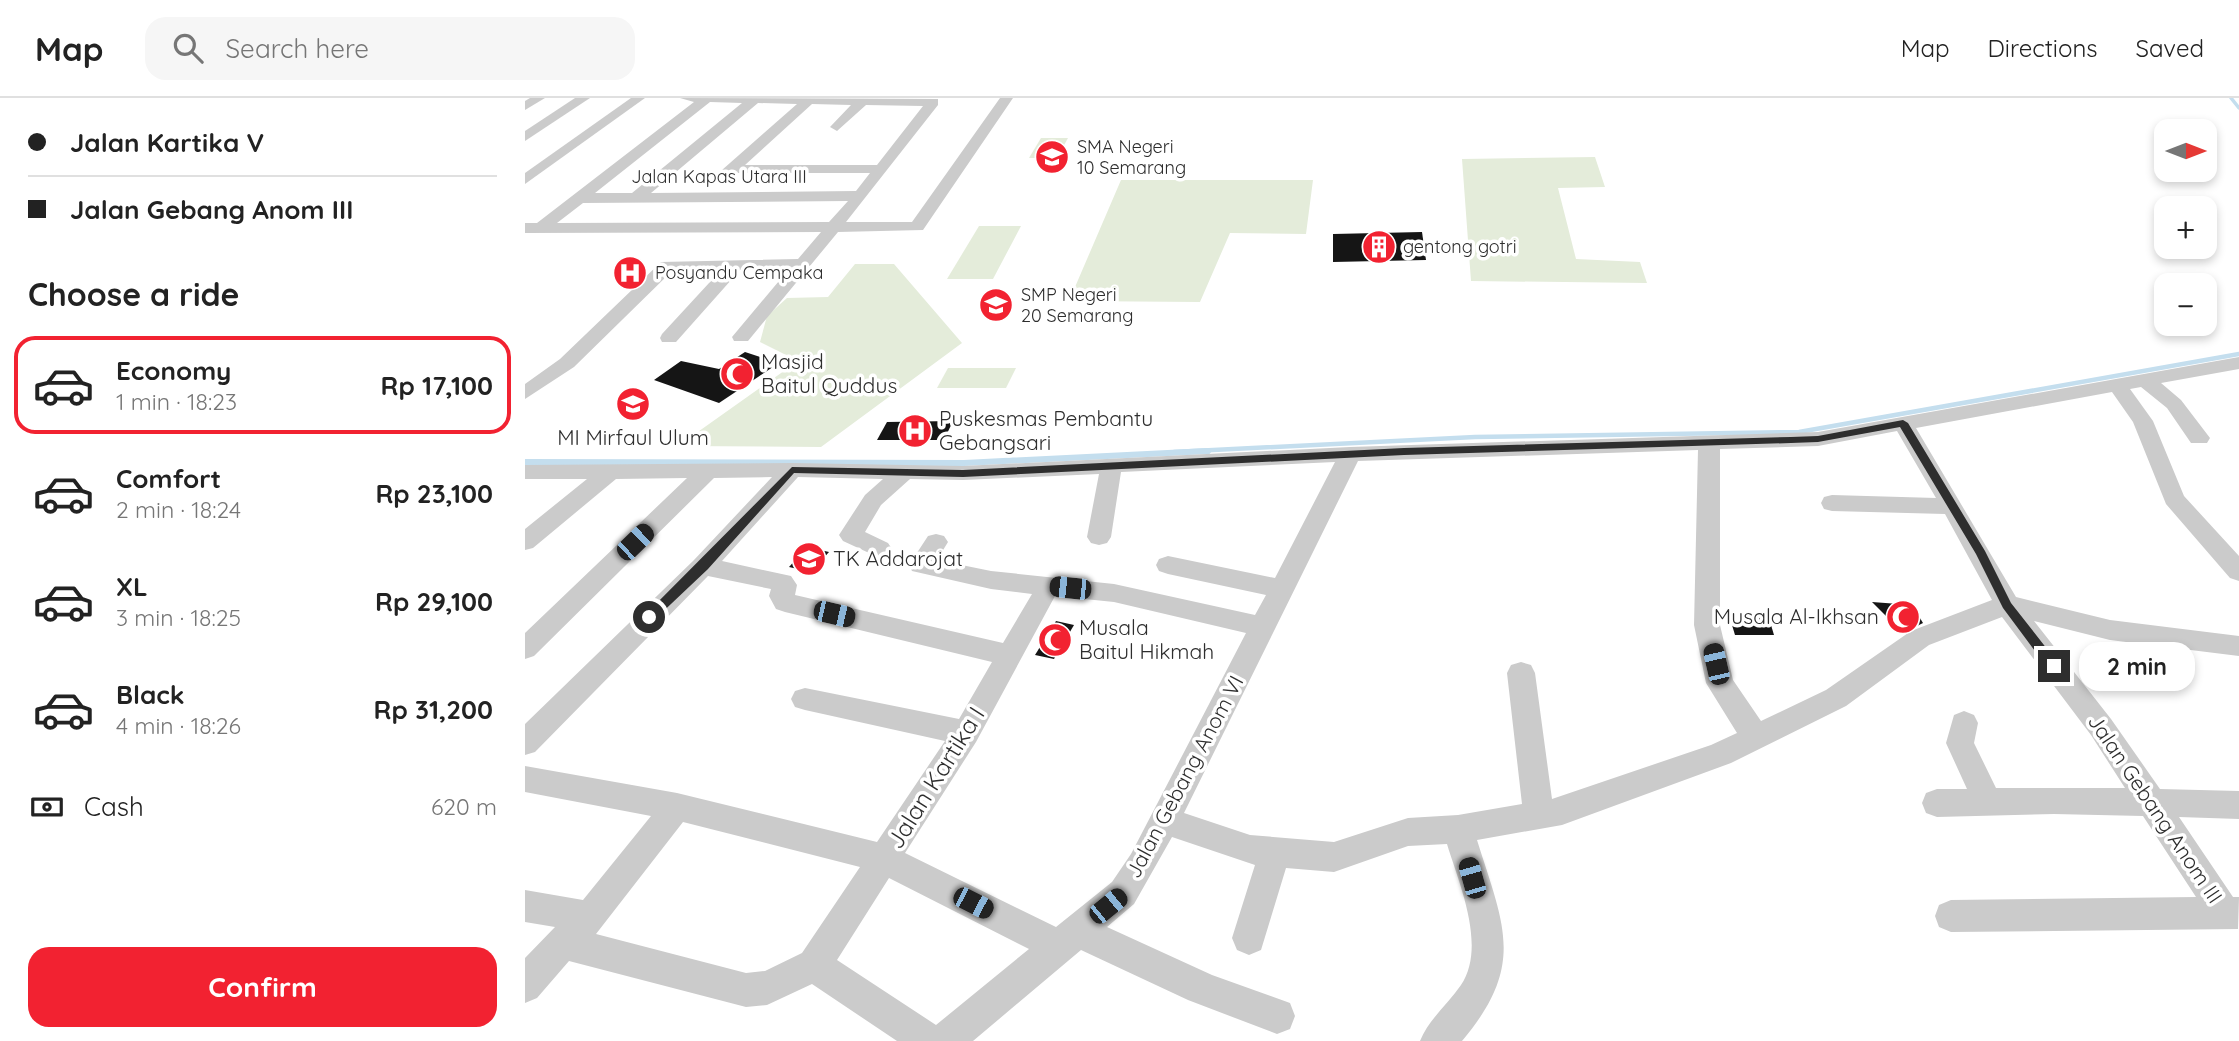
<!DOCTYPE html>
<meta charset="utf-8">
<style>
body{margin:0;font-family:Quicksand,sans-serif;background:#f6f6f6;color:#222;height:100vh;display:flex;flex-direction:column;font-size:26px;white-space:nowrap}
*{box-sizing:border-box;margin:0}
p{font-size:23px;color:#767676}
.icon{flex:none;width:38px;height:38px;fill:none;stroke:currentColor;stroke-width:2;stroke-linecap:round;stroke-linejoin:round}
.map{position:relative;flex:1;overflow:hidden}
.panel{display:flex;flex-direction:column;background:#fff;width:525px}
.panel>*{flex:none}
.banner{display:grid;align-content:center;height:154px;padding:0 28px;background:#fff}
.needle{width:46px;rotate:90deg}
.fabs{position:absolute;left:1629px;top:21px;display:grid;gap:14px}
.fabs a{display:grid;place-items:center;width:63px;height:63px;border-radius:14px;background:#fff;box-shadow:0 4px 10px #0003;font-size:35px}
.end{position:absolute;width:32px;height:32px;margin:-16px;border:9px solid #2e2e2e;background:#fff;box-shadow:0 0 0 4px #fff}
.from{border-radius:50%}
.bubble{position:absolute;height:49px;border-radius:21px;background:#fff;box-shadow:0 4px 10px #0003;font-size:23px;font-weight:700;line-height:49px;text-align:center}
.car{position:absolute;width:21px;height:42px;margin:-21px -10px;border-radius:9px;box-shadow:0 0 5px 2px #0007;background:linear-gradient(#222 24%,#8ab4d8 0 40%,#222 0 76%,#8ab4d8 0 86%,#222 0)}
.banner b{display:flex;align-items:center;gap:24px;height:66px;font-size:26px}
.banner b+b{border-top:2px solid #e0e0e0}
.banner i{width:18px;height:18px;background:#222}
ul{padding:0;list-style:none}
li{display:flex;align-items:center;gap:21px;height:98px;margin:0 14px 10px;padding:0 14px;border:4px solid transparent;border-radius:21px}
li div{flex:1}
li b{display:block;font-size:26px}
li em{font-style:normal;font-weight:700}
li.active{border-color:#f22231}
li>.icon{width:63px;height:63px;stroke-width:1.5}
h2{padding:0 28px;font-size:32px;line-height:84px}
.pay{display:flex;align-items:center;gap:18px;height:77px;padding:0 28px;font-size:26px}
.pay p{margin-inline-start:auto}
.button{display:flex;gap:14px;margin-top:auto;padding:14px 28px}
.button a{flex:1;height:80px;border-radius:21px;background:#f22231;color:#fff;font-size:28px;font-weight:700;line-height:80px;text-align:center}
header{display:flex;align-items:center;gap:42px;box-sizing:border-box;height:98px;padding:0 35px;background:#fff;border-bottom:2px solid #e0e0e0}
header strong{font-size:33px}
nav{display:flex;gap:38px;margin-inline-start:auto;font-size:24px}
.search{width:490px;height:63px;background:#f6f6f6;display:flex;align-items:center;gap:18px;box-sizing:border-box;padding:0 24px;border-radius:21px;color:#767676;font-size:26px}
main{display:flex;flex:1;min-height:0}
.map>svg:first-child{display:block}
.green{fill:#e4ecda}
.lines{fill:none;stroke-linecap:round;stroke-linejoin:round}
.stream-far2{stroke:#c4deee;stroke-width:3.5}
.stream-far1{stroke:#c4deee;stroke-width:4.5}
.stream{stroke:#c4deee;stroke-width:6}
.building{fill:#151515}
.minor{fill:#cbcbcb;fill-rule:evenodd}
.route{fill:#2e2e2e}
.labels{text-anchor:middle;stroke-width:7;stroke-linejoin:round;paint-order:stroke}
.far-poi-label{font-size:18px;fill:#2e2e2e;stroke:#fff;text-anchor:start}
.far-street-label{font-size:18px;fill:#2e2e2e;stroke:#fff}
.poi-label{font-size:21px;fill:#2e2e2e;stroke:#fff;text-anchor:start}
.street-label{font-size:21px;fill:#2e2e2e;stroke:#fff}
.near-street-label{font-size:24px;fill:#2e2e2e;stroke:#fff}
</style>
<header>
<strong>Map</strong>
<div class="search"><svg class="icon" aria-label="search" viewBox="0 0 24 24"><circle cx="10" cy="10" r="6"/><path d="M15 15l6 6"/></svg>Search here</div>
<nav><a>Map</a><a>Directions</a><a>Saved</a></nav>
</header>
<main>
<section class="panel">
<div class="banner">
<b><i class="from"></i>Jalan Kartika V</b>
<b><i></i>Jalan Gebang Anom III</b>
</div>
<h2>Choose a ride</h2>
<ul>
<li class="active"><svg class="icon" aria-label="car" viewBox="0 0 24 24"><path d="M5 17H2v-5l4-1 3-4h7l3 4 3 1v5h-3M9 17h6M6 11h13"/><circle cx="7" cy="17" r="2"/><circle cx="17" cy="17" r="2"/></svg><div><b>Economy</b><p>1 min · 18:23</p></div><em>Rp 17,100</em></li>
<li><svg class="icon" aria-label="car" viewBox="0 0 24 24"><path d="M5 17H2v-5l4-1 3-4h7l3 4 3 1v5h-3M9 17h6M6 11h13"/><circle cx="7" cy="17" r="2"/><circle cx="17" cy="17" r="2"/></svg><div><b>Comfort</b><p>2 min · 18:24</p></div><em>Rp 23,100</em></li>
<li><svg class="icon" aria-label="car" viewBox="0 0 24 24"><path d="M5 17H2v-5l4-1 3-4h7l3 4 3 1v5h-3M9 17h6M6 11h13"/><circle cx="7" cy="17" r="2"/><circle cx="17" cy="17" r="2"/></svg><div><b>XL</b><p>3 min · 18:25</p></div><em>Rp 29,100</em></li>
<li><svg class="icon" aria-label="car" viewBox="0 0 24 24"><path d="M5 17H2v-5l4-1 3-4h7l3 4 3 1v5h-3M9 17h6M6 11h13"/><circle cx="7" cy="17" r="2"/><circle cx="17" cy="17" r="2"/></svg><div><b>Black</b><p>4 min · 18:26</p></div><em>Rp 31,200</em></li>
</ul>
<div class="pay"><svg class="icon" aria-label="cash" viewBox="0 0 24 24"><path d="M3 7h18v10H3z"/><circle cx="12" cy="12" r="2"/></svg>Cash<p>620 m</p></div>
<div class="button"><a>Confirm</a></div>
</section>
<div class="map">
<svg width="1714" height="943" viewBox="0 0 1714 943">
<rect width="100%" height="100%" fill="#fff"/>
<!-- green -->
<g class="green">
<polygon points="516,40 543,40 532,60 504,60"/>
<polygon points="1070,59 1080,89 1033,90 1051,161 1115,164 1122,185 946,183 937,61"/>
<polygon points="596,82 788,82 781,136 705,135 675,204 544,203"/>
<polygon points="454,128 496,128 468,181 422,181"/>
<polygon points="330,166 369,166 437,245 296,349 153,348 273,263 235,244 242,218 262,200 303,199"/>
<polygon points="423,270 491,270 481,290 412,290"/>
</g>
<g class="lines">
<!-- stream-far2 -->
<polyline class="stream-far2" points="1706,0 1714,10"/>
<!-- stream-far1 -->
<polyline class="stream-far1" points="649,354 950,339 1274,334 1714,256"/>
<!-- stream -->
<polyline class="stream" points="0,364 439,365 683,353"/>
</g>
<!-- building -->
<g class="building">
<polygon points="897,134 901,162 808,164 808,136"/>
<polygon points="220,254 254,265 194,305 129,282 156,263 194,271"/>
<polygon points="428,323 419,342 352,342 362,324"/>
<polygon points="282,449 304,454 286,474 264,469"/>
<polygon points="1347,504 1387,507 1398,525 1378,535"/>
<polygon points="1204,517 1243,517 1249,537 1210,537"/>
<polygon points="531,523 549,527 529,561 510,557"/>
</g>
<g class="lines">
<!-- minor -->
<g class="minor">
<polygon points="5,0 20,0 0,12 0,3"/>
<polygon points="50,0 65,0 0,43 0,33"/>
<polygon points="106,0 120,0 0,86 0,75"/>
<path d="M 155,0 L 413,1 L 413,7 L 321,124 L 387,124 L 475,0 L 488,0 L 398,132 L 313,134 L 223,243 L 209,243 L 207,239 L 264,171 L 215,172 L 151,244 L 137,244 L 135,240 L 137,236 L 196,172 L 147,173 L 49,269 L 0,301 L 0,286 L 35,261 L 136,164 L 273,161 L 296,134 L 0,135 L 0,125 L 12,125 L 169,4 ZM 185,4 L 217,5 L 107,95 L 70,95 ZM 233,5 L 272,6 L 197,72 L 197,78 L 210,75 L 345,75 L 331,93 L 126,95 ZM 287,6 L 326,7 L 305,29 L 312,33 L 341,7 L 398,8 L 352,67 L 220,67 ZM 323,103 L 304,124 L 32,125 L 58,105 Z"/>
<path d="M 1714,259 L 1714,271 L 1636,285 L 1656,302 L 1685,340 L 1682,345 L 1666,345 L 1642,310 L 1616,289 L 1605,291 L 1628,323 L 1659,398 L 1714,458 L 1714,483 L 1705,480 L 1641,406 L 1608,324 L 1587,294 L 1391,330 L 1491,499 L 1585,522 L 1714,538 L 1714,558 L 1585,542 L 1509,523 L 1586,621 L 1635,691 L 1714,693 L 1714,721 L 1654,719 L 1708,799 L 1714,799 L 1713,831 L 1426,834 L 1414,829 L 1410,818 L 1414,807 L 1426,802 L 1671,799 L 1618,718 L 1529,716 L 1412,719 L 1401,715 L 1397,705 L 1401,695 L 1412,691 L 1442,691 L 1421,645 L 1429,617 L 1439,613 L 1449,617 L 1453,625 L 1449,645 L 1471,690 L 1600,690 L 1566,637 L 1477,519 L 1404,547 L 1321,608 L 1206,665 L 1037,727 L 952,742 C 979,828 1001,867 937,943 L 895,943 C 904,921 923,906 936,887 C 962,848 934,786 922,746 L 883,748 L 809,774 L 761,770 L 736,852 L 724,857 L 712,852 L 707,840 L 730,767 L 647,739 L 609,806 L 582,829 L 687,877 L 765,905 L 770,918 L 765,931 L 752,936 L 663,902 L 556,852 L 448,943 L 372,943 L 287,886 L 242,907 L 221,909 L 44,863 L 12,900 L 0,905 L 0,860 L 30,829 L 0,824 L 0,792 L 58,802 L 126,718 L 0,694 L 0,668 L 152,695 L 352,744 L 420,643 L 280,612 L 270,609 L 266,601 L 270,593 L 280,590 L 434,621 L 467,564 L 260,514 L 251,511 L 244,498 L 246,491 L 183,478 L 10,654 L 0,657 L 0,626 L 169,462 L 247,379 L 189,380 L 9,558 L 0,561 L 0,535 L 162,380 L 91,381 L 8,450 L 0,452 L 0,431 L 62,381 L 0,381 L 0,367 L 267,365 L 438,368 L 825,349 L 1293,334 ZM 1372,333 L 1411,400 L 1307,397 L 1299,399 L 1296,405 L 1299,411 L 1307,413 L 1420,416 L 1467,502 L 1386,533 L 1301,592 L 1236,623 L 1208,582 L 1195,527 L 1195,351 L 1293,348 ZM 1173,352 L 1169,527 L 1181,585 L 1212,635 L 1186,647 L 1027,701 L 1010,575 L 1006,567 L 996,564 L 986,567 L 982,575 L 997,706 L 933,717 L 883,720 L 809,744 L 725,737 L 659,715 L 833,363 ZM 810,364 L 750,480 L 643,458 L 634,461 L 631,467 L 634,473 L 643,476 L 741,497 L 730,517 L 589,486 L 466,473 L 412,462 L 423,444 L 419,438 L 411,436 L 403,438 L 384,467 L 387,473 L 466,491 L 507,496 L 478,545 L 270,497 L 272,487 L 266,478 L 197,463 L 273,379 L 358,381 L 340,397 L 314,437 L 318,443 L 355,460 L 363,457 L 367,451 L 363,445 L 340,434 L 356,407 L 385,381 L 438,382 L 574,376 L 562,439 L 566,445 L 574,447 L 582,445 L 586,439 L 596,374 ZM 530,498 L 589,504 L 721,535 L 606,756 L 587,784 L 531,829 L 380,755 L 451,644 ZM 158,724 L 335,769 L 277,855 L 240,873 L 221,875 L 71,836 ZM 364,780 L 504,851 L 411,927 L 312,862 Z"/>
</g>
</g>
<!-- route -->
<polygon class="route" points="1378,322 1383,325 1460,453 1486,505 1533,565 1533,572 1524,572 1478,510 1451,456 1375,329 1293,344 1266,345 879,357 438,379 269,375 183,471 128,523 124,524 118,519 267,369 438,372 879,350 1266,339 1293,338"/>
<!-- icons -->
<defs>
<g id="school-disc" transform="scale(1.75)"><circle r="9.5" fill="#f22231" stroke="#fff"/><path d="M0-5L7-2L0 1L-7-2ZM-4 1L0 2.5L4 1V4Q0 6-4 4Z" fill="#fff"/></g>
<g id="building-disc" transform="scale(1.75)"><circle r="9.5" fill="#f22231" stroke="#fff"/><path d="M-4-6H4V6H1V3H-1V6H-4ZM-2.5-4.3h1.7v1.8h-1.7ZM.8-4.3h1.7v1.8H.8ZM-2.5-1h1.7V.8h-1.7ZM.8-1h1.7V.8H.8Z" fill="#fff"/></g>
<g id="hospital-disc" transform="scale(1.75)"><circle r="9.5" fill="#f22231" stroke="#fff"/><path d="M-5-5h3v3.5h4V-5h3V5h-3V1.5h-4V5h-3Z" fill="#fff"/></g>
<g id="mosque-disc" transform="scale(1.75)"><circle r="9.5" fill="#f22231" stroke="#fff"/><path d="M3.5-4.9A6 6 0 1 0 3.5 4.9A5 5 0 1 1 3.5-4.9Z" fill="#fff"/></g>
</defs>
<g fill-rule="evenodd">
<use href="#school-disc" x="527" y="59"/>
<use href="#building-disc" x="854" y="149"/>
<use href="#hospital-disc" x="105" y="175"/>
<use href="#school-disc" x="471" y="207"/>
<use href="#mosque-disc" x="212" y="276"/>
<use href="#school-disc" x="108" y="306"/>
<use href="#hospital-disc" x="390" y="333"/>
<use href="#school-disc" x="284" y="461"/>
<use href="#mosque-disc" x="1378" y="519"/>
<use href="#mosque-disc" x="530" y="542"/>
</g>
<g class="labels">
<!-- far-poi labels -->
<g class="far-poi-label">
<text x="552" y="55">SMA Negeri<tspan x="552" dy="21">10 Semarang</tspan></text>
<text x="878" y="155">gentong gotri</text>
<text x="130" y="181">Posyandu Cempaka</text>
<text x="496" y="203">SMP Negeri<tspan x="496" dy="21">20 Semarang</tspan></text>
</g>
<!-- far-street labels -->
<g class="far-street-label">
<text x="194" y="85">Jalan Kapas Utara III</text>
</g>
<!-- poi labels -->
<g class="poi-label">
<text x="236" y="271">Masjid<tspan x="236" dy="24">Baitul Quddus</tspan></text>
<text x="414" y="328">Puskesmas Pembantu<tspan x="414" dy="24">Gebangsari</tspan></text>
<text x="108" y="347" text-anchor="middle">MI Mirfaul Ulum</text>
<text x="308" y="468">TK Addarojat</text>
<text x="1354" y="526" text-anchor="end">Musala Al-Ikhsan</text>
<text x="554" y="537">Musala<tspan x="554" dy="24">Baitul Hikmah</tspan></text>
</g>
<!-- street labels -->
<g class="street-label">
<text transform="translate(660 679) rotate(-62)" y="7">Jalan Gebang Anom VI</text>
<text transform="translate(1630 711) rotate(56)" y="7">Jalan Gebang Anom III</text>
</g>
<!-- near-street labels -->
<g class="near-street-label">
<text transform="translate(411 680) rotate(-58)" y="8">Jalan Kartika I</text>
</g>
</g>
</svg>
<div class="fabs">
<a><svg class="needle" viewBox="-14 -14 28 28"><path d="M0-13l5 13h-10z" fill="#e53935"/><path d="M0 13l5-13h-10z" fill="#767676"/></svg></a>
<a>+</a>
<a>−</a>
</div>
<i class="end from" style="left:124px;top:519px"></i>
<i class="end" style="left:1529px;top:568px"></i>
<div class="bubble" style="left:1554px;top:544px;width:116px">2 min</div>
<i class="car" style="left:110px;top:444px;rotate:46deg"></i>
<i class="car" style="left:545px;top:490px;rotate:276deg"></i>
<i class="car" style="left:309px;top:516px;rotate:103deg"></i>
<i class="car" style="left:1191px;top:566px;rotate:347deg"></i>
<i class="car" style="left:947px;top:780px;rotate:344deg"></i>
<i class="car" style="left:448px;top:805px;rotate:117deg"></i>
<i class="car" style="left:583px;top:808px;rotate:51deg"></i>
</div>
</main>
